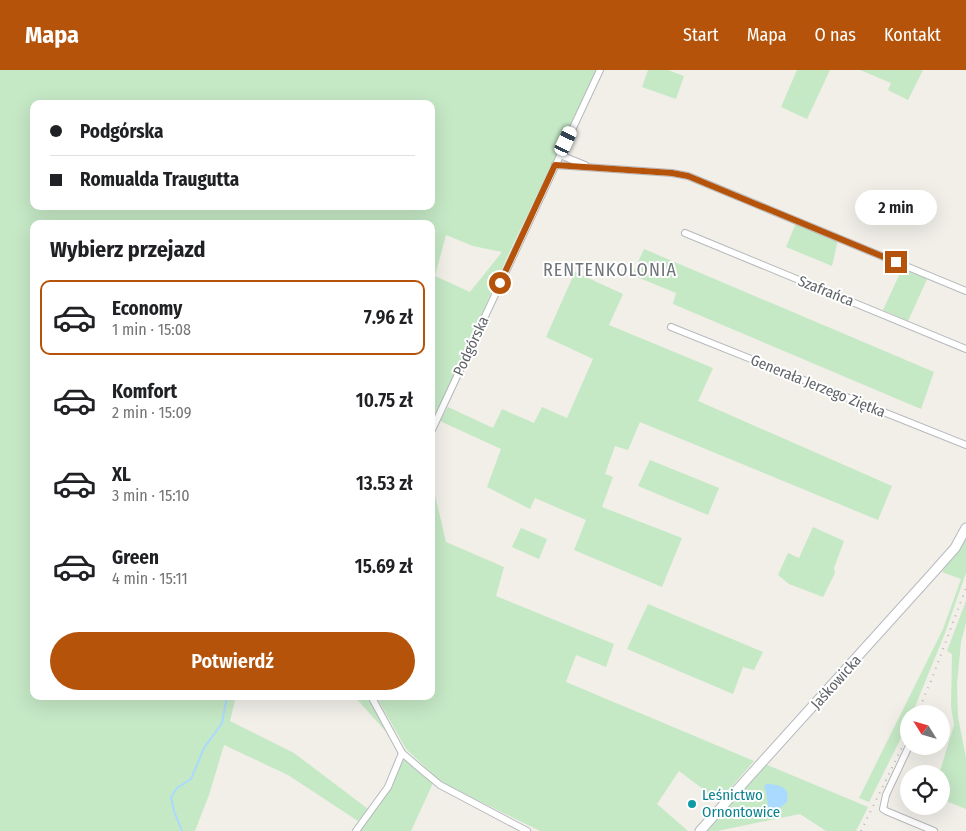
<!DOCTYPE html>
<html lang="pl">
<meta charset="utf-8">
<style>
body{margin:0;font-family:"Fira Sans Condensed",sans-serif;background:#f2f2f2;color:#202124;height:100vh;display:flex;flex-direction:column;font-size:19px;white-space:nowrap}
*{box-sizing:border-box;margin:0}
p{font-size:16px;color:#757577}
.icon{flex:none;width:28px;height:28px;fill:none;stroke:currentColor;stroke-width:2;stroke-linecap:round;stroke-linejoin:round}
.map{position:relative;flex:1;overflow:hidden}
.side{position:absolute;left:30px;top:150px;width:405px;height:480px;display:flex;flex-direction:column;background:#fff;border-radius:10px;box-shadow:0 5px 20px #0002}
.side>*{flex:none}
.hud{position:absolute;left:30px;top:30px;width:405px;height:110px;border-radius:10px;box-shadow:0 5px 20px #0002;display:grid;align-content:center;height:110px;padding:0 20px;background:#fff}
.needle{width:32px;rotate:307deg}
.buttons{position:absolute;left:900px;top:635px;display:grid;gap:10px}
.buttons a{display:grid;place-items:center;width:50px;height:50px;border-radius:50%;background:#fff;box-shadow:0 5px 20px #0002;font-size:25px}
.end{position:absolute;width:22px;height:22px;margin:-11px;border:6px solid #b45309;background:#fff;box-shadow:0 0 0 2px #fff}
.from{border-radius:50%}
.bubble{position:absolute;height:35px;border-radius:18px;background:#fff;box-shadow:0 5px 20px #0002;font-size:16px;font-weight:600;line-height:35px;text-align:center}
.car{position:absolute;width:15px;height:30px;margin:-15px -8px;border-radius:6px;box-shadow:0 0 4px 1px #0007;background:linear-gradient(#fff 24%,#345 0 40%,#fff 0 76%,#345 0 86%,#fff 0)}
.hud b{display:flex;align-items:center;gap:18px;height:48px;font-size:19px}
.hud b+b{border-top:1px solid #e0e0e0}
.hud i{width:12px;height:12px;background:#202124}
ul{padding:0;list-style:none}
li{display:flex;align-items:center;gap:15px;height:75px;margin:0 10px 8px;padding:0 10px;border:2px solid transparent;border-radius:10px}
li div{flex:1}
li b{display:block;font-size:19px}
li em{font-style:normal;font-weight:600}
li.active{border-color:#b45309}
li>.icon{width:45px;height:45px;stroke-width:1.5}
h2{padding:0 20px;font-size:22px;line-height:60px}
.action{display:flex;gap:10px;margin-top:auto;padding:10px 20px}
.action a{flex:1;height:58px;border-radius:30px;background:#b45309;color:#fff;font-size:20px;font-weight:600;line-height:58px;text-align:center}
header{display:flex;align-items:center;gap:30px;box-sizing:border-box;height:70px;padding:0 25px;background:#b45309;color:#fff}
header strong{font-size:24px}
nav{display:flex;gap:28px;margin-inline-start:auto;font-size:18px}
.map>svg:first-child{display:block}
.green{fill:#c5e8c5;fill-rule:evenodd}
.water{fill:#aadaff}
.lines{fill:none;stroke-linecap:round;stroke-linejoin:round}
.stream{stroke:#aadaff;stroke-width:2}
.street-casing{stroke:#b5b8bc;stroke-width:8}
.secondary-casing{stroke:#b6babf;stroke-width:11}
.street{stroke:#fff;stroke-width:6}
.secondary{stroke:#fff;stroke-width:9}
.rail{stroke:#b6b7b8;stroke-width:2;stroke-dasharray:1 6;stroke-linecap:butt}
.route{stroke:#b45309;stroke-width:6}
.culture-dot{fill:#0f9aa8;stroke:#fff;stroke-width:2}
.labels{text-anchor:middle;stroke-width:4;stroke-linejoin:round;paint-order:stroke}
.street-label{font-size:15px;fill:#5f6368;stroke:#fff}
.culture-label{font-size:15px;fill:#0d838f;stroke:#fff;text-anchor:start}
.quarter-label{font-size:18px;letter-spacing:1px;fill:#70757a;stroke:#fff}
</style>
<header>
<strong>Mapa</strong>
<nav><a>Start</a><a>Mapa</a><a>O nas</a><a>Kontakt</a></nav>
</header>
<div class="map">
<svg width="966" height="761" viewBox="0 0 966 761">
<rect width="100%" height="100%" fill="#f1efe8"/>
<!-- green -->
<g class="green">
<path d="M 0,0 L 597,0 L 509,183 L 431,357 L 431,154 L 34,154 L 34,626 L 236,626 L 230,651 L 294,683 L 368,739 L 358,751 L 288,705 L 224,675 L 209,725 L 195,761 L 0,761 ZM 34,34 L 431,34 L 431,136 L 34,136 ZM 446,165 L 473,176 L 502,182 L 470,222 L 435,206 Z"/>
<polygon points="648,0 668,0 684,6 676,29 642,17"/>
<polygon points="797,0 830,0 807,49 781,37"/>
<polygon points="860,0 923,0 908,30 888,20 891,13"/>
<polygon points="796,153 838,170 832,196 786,177"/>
<polygon points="644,179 934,302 921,339 673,234 676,223 632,205"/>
<polygon points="902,199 927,209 908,251 883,240"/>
<polygon points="575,202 623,224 609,255 713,298 698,331 892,416 878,450 640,352 628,380 615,376 605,404 613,407 602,437 682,468 662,517 574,480 586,450 535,428 530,439 487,417 501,379 440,351 448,337 493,358 502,339 534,353 542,337 567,348 593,289 546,267"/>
<polygon points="650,390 719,418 708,445 638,416"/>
<polygon points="431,408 446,472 504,497 496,526 614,574 606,597 576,585 566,612 754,691 719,731 679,701 657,734 688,761 540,761 465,724 440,711 406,679 376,626 431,626"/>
<polygon points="813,457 844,471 834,498 835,503 823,527 789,514 778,505 788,483 799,488"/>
<polygon points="521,458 547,469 539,489 512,477"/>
<polygon points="966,465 966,503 945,563 912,644 909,644 909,651 904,662 869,732 859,728 943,559 961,509 942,502 957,481"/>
<polygon points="966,531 966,553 961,572 957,614 958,647 966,688 966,739 941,729 941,704 939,704 954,655 951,636 952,584 947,581"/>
<polygon points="648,534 763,582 754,600 743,597 733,624 627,579"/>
<polygon points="354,626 368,626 388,664"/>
<polygon points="405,688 433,713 411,761 359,761 401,693"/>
<polygon points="765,694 868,737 856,761 826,761 800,744 717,761 705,761"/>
</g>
<!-- water -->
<path class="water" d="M 767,714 C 778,714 791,717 787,732 L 777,740 L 769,742 L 766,722 L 764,716 Z"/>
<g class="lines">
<!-- stream -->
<polyline class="stream" points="182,761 174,741 171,727 177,718 191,709 204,678 222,653 227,626"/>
<!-- street casing -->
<g class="street-casing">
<g id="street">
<polyline points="560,85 585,95"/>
<polyline points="555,95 672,103 688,106 966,221"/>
<polyline points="685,163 966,279"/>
<polyline points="671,257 966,375"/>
<polyline points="431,362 600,0"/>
<polyline points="371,626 402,683 423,701 440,715 527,761"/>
<polyline points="909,676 886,725 883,739 886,741 934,761"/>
<polyline points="356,761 388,717 402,683"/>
</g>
</g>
<!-- secondary casing -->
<g class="secondary-casing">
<polyline id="secondary" points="700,761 931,505 955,478 966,458"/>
</g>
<!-- street -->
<use href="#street" class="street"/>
<!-- secondary -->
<use href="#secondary" class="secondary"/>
<!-- rail -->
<g class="rail">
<polyline points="917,644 931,611 966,518"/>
<polyline points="861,761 909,663"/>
</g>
</g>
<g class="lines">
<!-- route -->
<polyline class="route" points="500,213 555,95 672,103 688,106 896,192"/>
</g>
<!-- markers -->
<circle class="culture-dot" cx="692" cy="734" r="5"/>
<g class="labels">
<!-- street labels -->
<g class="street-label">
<text transform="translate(826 221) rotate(22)" y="5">Szafrańca</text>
<text transform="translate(471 276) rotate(-65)" y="5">Podgórska</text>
<text transform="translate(818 316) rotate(22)" y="5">Generała Jerzego Ziętka</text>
<text transform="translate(836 612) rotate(-48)" y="5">Jaśkowicka</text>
</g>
<!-- culture labels -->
<g class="culture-label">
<text x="702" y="730">Leśnictwo<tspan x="702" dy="17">Ornontowice</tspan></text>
</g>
<!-- quarter labels -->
<g class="quarter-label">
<text x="610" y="206">RENTENKOLONIA</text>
</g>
</g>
</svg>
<div class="buttons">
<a><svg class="needle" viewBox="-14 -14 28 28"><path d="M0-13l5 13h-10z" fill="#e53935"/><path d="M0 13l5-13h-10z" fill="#757577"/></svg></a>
<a><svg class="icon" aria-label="locate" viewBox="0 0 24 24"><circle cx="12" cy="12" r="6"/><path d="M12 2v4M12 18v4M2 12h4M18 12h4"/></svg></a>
</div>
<i class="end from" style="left:500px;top:213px"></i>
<i class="end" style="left:896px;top:192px"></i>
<div class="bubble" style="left:855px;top:120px;width:82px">2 min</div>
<i class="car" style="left:566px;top:71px;rotate:25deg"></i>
<div class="hud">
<b><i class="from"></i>Podgórska</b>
<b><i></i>Romualda Traugutta</b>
</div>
<section class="side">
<h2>Wybierz przejazd</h2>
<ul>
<li class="active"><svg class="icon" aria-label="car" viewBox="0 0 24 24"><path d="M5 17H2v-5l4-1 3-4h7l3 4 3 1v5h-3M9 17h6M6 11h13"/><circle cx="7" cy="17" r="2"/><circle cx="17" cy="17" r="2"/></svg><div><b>Economy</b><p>1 min · 15:08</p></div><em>7.96 zł</em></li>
<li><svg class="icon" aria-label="car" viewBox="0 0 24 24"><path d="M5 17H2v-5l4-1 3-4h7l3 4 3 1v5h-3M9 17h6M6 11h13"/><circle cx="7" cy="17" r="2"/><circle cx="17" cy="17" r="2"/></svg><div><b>Komfort</b><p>2 min · 15:09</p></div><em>10.75 zł</em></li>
<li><svg class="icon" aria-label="car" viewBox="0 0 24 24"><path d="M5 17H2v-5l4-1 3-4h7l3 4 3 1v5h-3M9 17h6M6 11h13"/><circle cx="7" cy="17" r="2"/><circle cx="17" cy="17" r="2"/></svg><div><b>XL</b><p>3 min · 15:10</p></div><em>13.53 zł</em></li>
<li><svg class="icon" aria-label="car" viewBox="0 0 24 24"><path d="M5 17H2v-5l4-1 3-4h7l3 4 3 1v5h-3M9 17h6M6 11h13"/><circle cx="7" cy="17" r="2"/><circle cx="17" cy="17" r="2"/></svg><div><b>Green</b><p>4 min · 15:11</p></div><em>15.69 zł</em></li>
</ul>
<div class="action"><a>Potwierdź</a></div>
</section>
</div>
